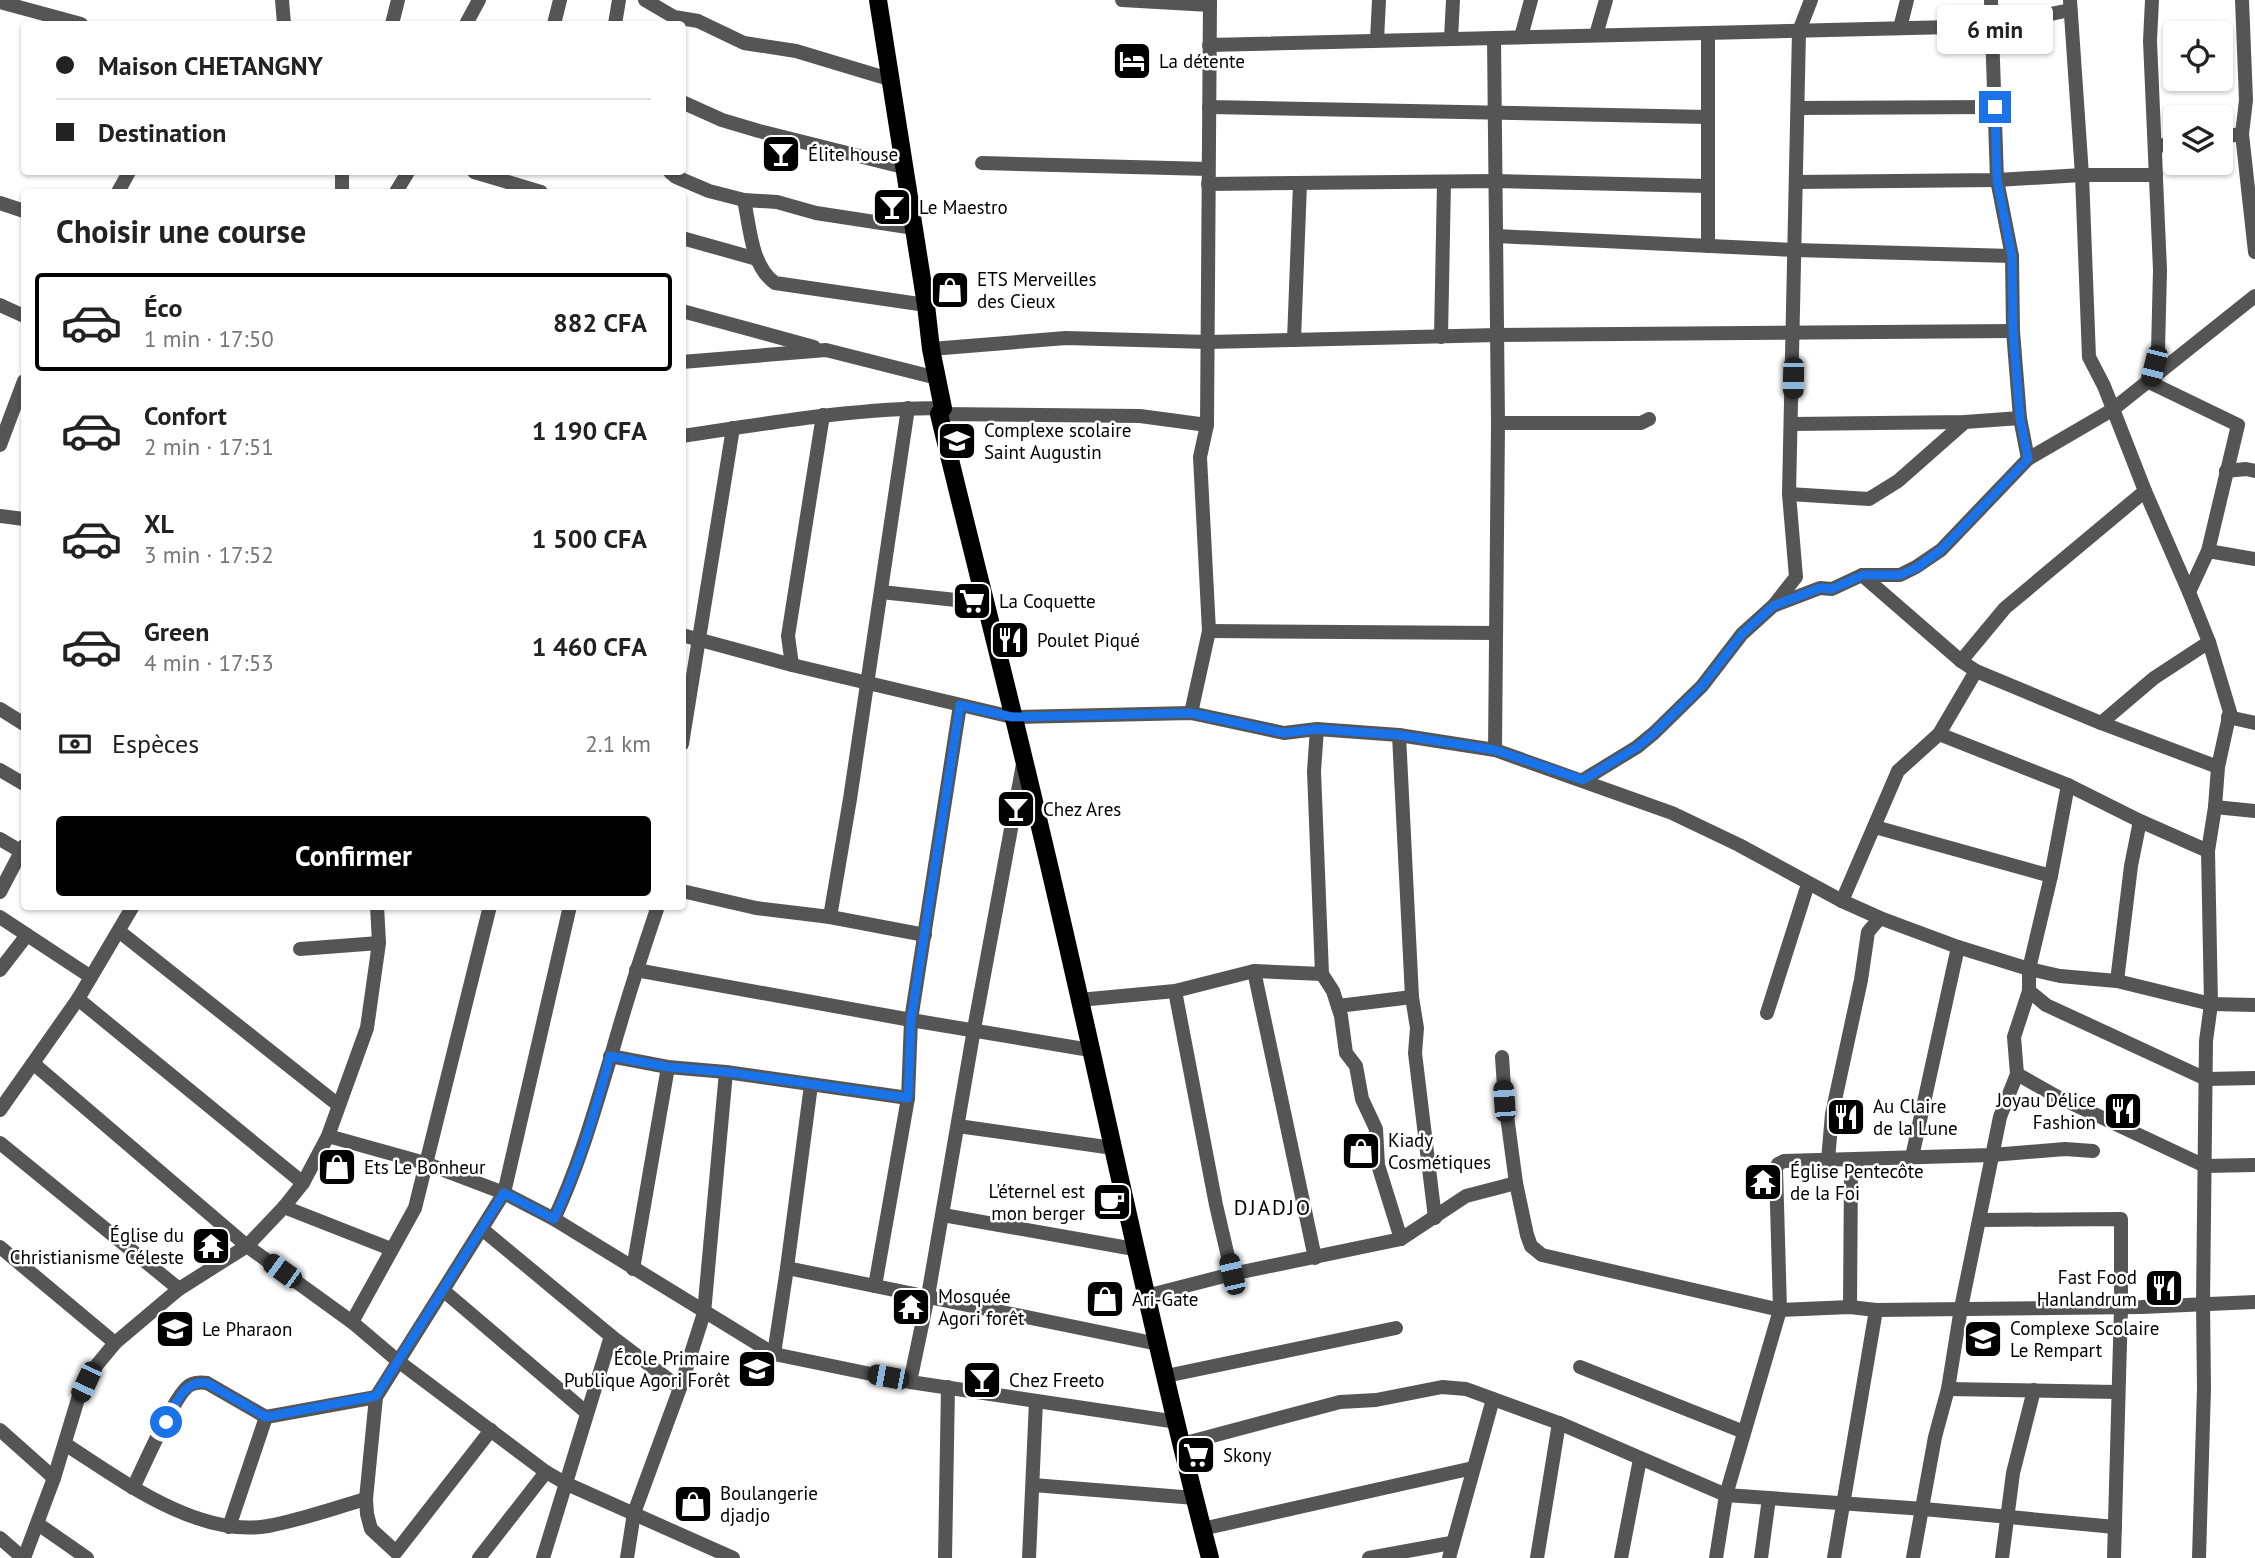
<!DOCTYPE html>
<html lang="fr">
<meta charset="utf-8">
<style>
body{margin:0;font-family:"PT Sans",sans-serif;background:#f2f2f2;color:#222;height:100vh;display:flex;flex-direction:column;font-size:26px;white-space:nowrap}
*{box-sizing:border-box;margin:0}
p{font-size:23px;color:#767676}
.icon{flex:none;width:38px;height:38px;fill:none;stroke:currentColor;stroke-width:2;stroke-linecap:round;stroke-linejoin:round}
.map{position:relative;flex:1;overflow:hidden}
.details{position:absolute;left:21px;top:189px;width:665px;height:721px;display:flex;flex-direction:column;background:#fff;border-radius:7px;box-shadow:0 2px 5px #0004}
.details>*{flex:none}
.hud{position:absolute;left:21px;top:21px;width:665px;height:154px;border-radius:7px;box-shadow:0 2px 5px #0004;display:grid;align-content:center;height:154px;padding:0 35px;background:#fff}
.tools{position:absolute;left:2163px;top:21px;display:grid;gap:14px}
.tools a{display:grid;place-items:center;width:70px;height:70px;border-radius:7px;background:#fff;box-shadow:0 2px 5px #0004;font-size:35px}
.end{position:absolute;width:32px;height:32px;margin:-16px;border:9px solid #1a73e8;background:#fff;box-shadow:0 0 0 4px #fff}
.from{border-radius:50%}
.bubble{position:absolute;height:49px;border-radius:7px;background:#fff;box-shadow:0 2px 5px #0004;font-size:23px;font-weight:600;line-height:49px;text-align:center}
.car{position:absolute;width:21px;height:42px;margin:-21px -10px;border-radius:9px;box-shadow:0 0 5px 2px #0007;background:linear-gradient(#222 24%,#8ab4d8 0 40%,#222 0 76%,#8ab4d8 0 86%,#222 0)}
.hud b{display:flex;align-items:center;gap:24px;height:66px;font-size:26px}
.hud b+b{border-top:2px solid #e0e0e0}
.hud i{width:18px;height:18px;background:#222}
ul{padding:0;list-style:none}
li{display:flex;align-items:center;gap:21px;height:98px;margin:0 14px 10px;padding:0 21px;border:4px solid transparent;border-radius:7px}
li div{flex:1}
li b{display:block;font-size:26px}
li em{font-style:normal;font-weight:600}
li.active{border-color:#000}
li>.icon{width:63px;height:63px;stroke-width:1.5}
h2{padding:0 35px;font-size:32px;line-height:84px}
.pay{display:flex;align-items:center;gap:18px;height:77px;padding:0 35px;font-size:26px}
.pay p{margin-inline-start:auto}
.cta{display:flex;gap:14px;margin-top:auto;padding:14px 35px}
.cta a{flex:1;height:80px;border-radius:7px;background:#000;color:#fff;font-size:28px;font-weight:600;line-height:80px;text-align:center}
.map>svg:first-child{display:block}
.lines{fill:none;stroke-linecap:round;stroke-linejoin:round}
.minor{stroke:#555;stroke-width:14}
.major{stroke:#000;stroke-width:18}
.route{stroke:#1a73e8;stroke-width:9}
.labels{text-anchor:middle;stroke-width:5;stroke-linejoin:round;paint-order:stroke}
.poi-label{font-size:19px;fill:#000;stroke:#fff;text-anchor:start}
.neighbourhood-label{font-size:21px;letter-spacing:2px;fill:#000;stroke:#fff}
</style>
<div class="map">
<svg width="2255" height="1558" viewBox="0 0 2255 1558">
<rect width="100%" height="100%" fill="#fff"/>
<g class="lines">
<!-- minor -->
<g class="minor">
<polyline points="282,0 284,24"/>
<polyline points="645,0 674,17 698,21 744,43 796,51 889,79"/>
<polyline points="1122,0 1210,5"/>
<polyline points="1991,0 1997,180 2012,256 2013,331 2020,418 2028,459"/>
<polyline points="2070,0 2082,175 2089,357 2104,386 2145,491 2189,592 2209,642 2230,712 2218,767 2215,807 2208,851 2211,1004 2206,1041 2203,1303 2204,1388 2199,1558"/>
<polyline points="2152,0 2150,41 2160,270 2158,351 2149,382 2238,425 2208,551 2189,592"/>
<polyline points="2242,0 2246,100 2242,134 2255,252"/>
<polyline points="0,2 81,24"/>
<polyline points="392,24 398,0"/>
<polyline points="466,24 479,0"/>
<polyline points="554,24 560,0"/>
<polyline points="615,24 619,0"/>
<polyline points="1900,28 1907,0"/>
<polyline points="1708,33 1708,246"/>
<polyline points="1596,35 1606,0"/>
<polyline points="1521,37 1531,0"/>
<polyline points="1494,38 1498,423 1495,750"/>
<polyline points="1451,39 1453,0"/>
<polyline points="1377,40 1379,0"/>
<polyline points="1209,45 1993,26 2070,10"/>
<polyline points="682,102 722,120 759,131 903,167"/>
<polyline points="1209,107 1708,117"/>
<polyline points="1798,108 1995,107"/>
<polyline points="2221,137 2242,134"/>
<polyline points="2156,146 2175,144"/>
<polyline points="982,163 1208,169"/>
<polyline points="474,172 541,192"/>
<polyline points="670,172 676,177 709,191 744,200 777,202 816,213 914,228"/>
<polyline points="1796,182 1997,180 2082,175 2156,175"/>
<polyline points="1208,184 1495,181 1708,186"/>
<polyline points="118,192 129,172"/>
<polyline points="342,192 342,172"/>
<polyline points="396,192 408,172"/>
<path d="M 744,200 C 750,227 751,266 775,283 L 926,305"/>
<polyline points="0,203 24,211"/>
<polyline points="1496,236 1795,250 2012,256"/>
<polyline points="682,238 757,259"/>
<polyline points="0,305 24,316"/>
<polyline points="682,311 814,347"/>
<polyline points="1441,337 1444,182"/>
<polyline points="1294,340 1300,184"/>
<polyline points="931,349 1066,338 1208,342 1497,335 2013,331"/>
<polyline points="682,362 826,350 937,378"/>
<polyline points="939,414 1140,416 1207,425"/>
<polyline points="1498,423 1641,423 1649,419"/>
<polyline points="1792,424 1965,422 2020,418"/>
<path d="M 682,436 C 769,423 856,408 943,408"/>
<polyline points="0,445 24,381"/>
<polyline points="2226,471 2246,469 2255,471"/>
<polyline points="1789,494 1869,499 1898,481 1965,422"/>
<polyline points="0,516 24,519"/>
<polyline points="2208,551 2255,559"/>
<polyline points="1862,575 1961,661 1976,671 2101,723 2218,767"/>
<polyline points="881,592 984,603"/>
<polyline points="1774,605 1796,577 1789,494 1799,31 1811,0"/>
<polyline points="1209,631 1495,633"/>
<polyline points="682,635 792,665 1012,717 1191,713 1284,733 1317,729 1399,735 1495,750 1672,813 1739,845 1842,901 1880,918 1958,947 2029,969 2060,976 2117,981 2211,1004 2255,1005"/>
<polyline points="1961,661 2005,608 2145,491"/>
<polyline points="792,665 788,636 823,415"/>
<polyline points="0,709 24,724"/>
<polyline points="1191,713 1209,631 1200,457 1207,425 1210,0"/>
<polyline points="2228,717 2255,723"/>
<polyline points="2101,723 2154,678 2209,642"/>
<polyline points="1317,729 1314,771 1322,974 1333,991 1341,1016 1346,1053 1356,1066 1362,1099 1376,1129 1378,1165 1401,1239"/>
<polyline points="1939,734 2068,785 2140,821 2208,851"/>
<polyline points="1399,735 1412,997 1417,1028 1415,1053 1435,1218"/>
<polyline points="682,744 733,428"/>
<polyline points="0,770 24,784"/>
<polyline points="1583,780 1637,747 1654,733 1702,686 1742,634 1773,606 1820,588 1832,589 1862,575 1900,575 1916,567 1941,550 2028,459 2112,410 2255,296"/>
<polyline points="2215,807 2255,811"/>
<polyline points="1875,827 2051,876"/>
<polyline points="0,839 22,852"/>
<polyline points="682,891 756,908 830,917 925,935"/>
<polyline points="0,892 24,846"/>
<polyline points="1842,901 1898,771 1939,734 1976,671"/>
<polyline points="0,917 91,977"/>
<polyline points="830,917 850,799 908,408"/>
<polyline points="120,932 337,1104"/>
<polyline points="300,949 379,943"/>
<polyline points="0,970 27,935"/>
<polyline points="636,970 911,1020 1090,1050"/>
<polyline points="1254,971 1315,1258"/>
<polyline points="2117,981 2131,866 2140,821"/>
<polyline points="1175,991 1216,1205 1232,1274"/>
<polyline points="2029,991 2046,1005 2206,1079 2255,1078"/>
<polyline points="78,999 303,1183"/>
<polyline points="1079,1000 1175,991 1254,971 1322,974"/>
<polyline points="1338,1006 1412,997"/>
<polyline points="1767,1013 1808,884"/>
<polyline points="610,1056 668,1067 726,1072 908,1098"/>
<polyline points="1502,1057 1505,1101 1516,1183 1527,1235 1531,1246 1542,1255 1780,1310 1850,1307 1876,1310 2141,1307 2255,1302"/>
<polyline points="34,1064 247,1246 352,1322 398,1361 546,1472 567,1484 733,1558"/>
<polyline points="2017,1074 2056,1096 2205,1166 2255,1165"/>
<polyline points="0,1110 78,999 133,906"/>
<polyline points="958,1126 1113,1148"/>
<polyline points="328,1136 425,1163 504,1193 554,1219 774,1354 910,1382 1177,1422"/>
<polyline points="0,1143 179,1289"/>
<polyline points="1912,1157 1958,947"/>
<polyline points="1828,1160 1832,1114 1861,980 1868,932 1880,918"/>
<polyline points="284,1207 391,1249"/>
<polyline points="943,1215 1134,1249"/>
<path d="M 554,1219 C 579,1166 594,1112 611,1056 C 625,1006 641,956 658,906"/>
<polyline points="1980,1220 2121,1219 2121,1307 2114,1558"/>
<polyline points="482,1229 611,1336 680,1388"/>
<polyline points="0,1247 115,1343"/>
<polyline points="787,1268 1158,1344"/>
<polyline points="633,1269 668,1067"/>
<polyline points="875,1286 908,1098 911,1020 960,705"/>
<polyline points="444,1291 587,1413"/>
<polyline points="1146,1296 1232,1274 1401,1239 1466,1196 1516,1183"/>
<polyline points="1850,1307 1851,1168 1860,1159"/>
<polyline points="352,1322 415,1208 490,906"/>
<polyline points="774,1354 787,1268 811,1085"/>
<polyline points="1580,1367 1744,1432"/>
<polyline points="1166,1376 1396,1328"/>
<polyline points="910,1382 928,1296 974,1029 1023,764"/>
<polyline points="1948,1389 2118,1392"/>
<polyline points="0,1430 54,1478"/>
<polyline points="491,1430 396,1552 371,1529 367,1514 366,1499 376,1397 504,1193 570,906"/>
<path d="M 65,1444 C 121,1480 198,1538 268,1526 C 301,1520 334,1508 366,1499"/>
<polyline points="1182,1444 1340,1402 1376,1400 1442,1387 1466,1389 1559,1423 1726,1495 1924,1509 2115,1527"/>
<polyline points="1033,1485 1195,1498"/>
<path d="M 133,1488 C 143,1468 175,1393 190,1385 C 196,1382 201,1382 207,1383 L 266,1417 L 376,1397"/>
<polyline points="38,1524 87,1558"/>
<polyline points="229,1527 266,1417"/>
<polyline points="1202,1529 1473,1468"/>
<polyline points="0,1538 23,1558"/>
<polyline points="24,1558 54,1478 78,1399 96,1366 115,1343 179,1289 247,1246 284,1207 303,1183 328,1136 367,1028 379,943 377,906"/>
<polyline points="479,1558 546,1472"/>
<polyline points="543,1558 611,1336"/>
<polyline points="627,1558 634,1513 680,1388 704,1313 726,1072"/>
<polyline points="945,1558 948,1387"/>
<polyline points="1029,1558 1036,1401"/>
<polyline points="1369,1558 1451,1543"/>
<polyline points="1449,1558 1493,1399"/>
<polyline points="1537,1558 1559,1423"/>
<polyline points="1621,1558 1640,1459"/>
<polyline points="1716,1558 1726,1495 1780,1310 1776,1169 1778,1164 1784,1161 1992,1155 2065,1149 2093,1151"/>
<polyline points="1761,1558 1769,1498"/>
<polyline points="1834,1558 1876,1310"/>
<polyline points="1913,1558 1935,1437 1948,1389 1961,1308 2000,1117 2017,1074 2014,1037 2029,991 2029,969 2051,876 2068,785"/>
<polyline points="2002,1558 2013,1473 2034,1390"/>
</g>
<!-- major -->
<path class="major" d="M 878,0 L 926,305 L 931,349 L 943,408 L 939,414 C 972,552 1008,689 1040,827 C 1098,1070 1147,1316 1210,1558"/>
</g>
<g class="lines">
<!-- route -->
<path class="route" d="M 166,1422 C 176,1403 183,1380 207,1383 L 266,1417 L 376,1396 L 504,1193 L 554,1219 C 579,1166 595,1113 610,1056 L 668,1067 L 726,1072 L 908,1098 L 911,1020 L 960,705 L 1012,717 L 1191,713 L 1284,733 L 1317,729 L 1399,735 L 1495,750 L 1583,780 L 1637,747 L 1654,733 L 1702,686 L 1742,634 L 1773,606 L 1820,588 L 1832,589 L 1863,575 L 1900,575 L 1916,568 L 1941,550 L 2028,459 L 2020,418 L 2013,331 L 2012,256 L 1997,180 L 1995,107"/>
</g>
<!-- icons -->
<defs>
<g id="hotel-square" transform="scale(2.0125)"><rect x="-9" y="-9" width="18" height="18" rx="4" fill="#000" stroke="#fff"/><path d="M-6-4.5h1.5V1H6V5H4.5V3h-9V5H-6ZM-4 0a1.8 1.8 0 1 1 3.6 0ZM.5 0V-2.5h3Q6-2.5 6 0Z" fill="#fff"/></g>
<g id="bar-square" transform="scale(2.0125)"><rect x="-9" y="-9" width="18" height="18" rx="4" fill="#000" stroke="#fff"/><path d="M-6-5H6L.8 .8V4.5H3.5V6h-7V4.5H-.8V.8Z" fill="#fff"/></g>
<g id="shop-square" transform="scale(2.0125)"><rect x="-9" y="-9" width="18" height="18" rx="4" fill="#000" stroke="#fff"/><path d="M-5-2.5h2.3a2.7 3.5 0 0 1 5.4 0H5L5.5 6h-11ZM-1.5-2.5h3a1.5 2.3 0 0 0-3 0Z" fill="#fff"/></g>
<g id="school-square" transform="scale(2.0125)"><rect x="-9" y="-9" width="18" height="18" rx="4" fill="#000" stroke="#fff"/><path d="M0-5L7-2L0 1L-7-2ZM-4 1L0 2.5L4 1V4Q0 6-4 4Z" fill="#fff"/></g>
<g id="supermarket-square" transform="scale(2.0125)"><rect x="-9" y="-9" width="18" height="18" rx="4" fill="#000" stroke="#fff"/><path d="M-6-5.5h2.5l.6 2H6L4.5 2H-2.5L-4.4-4H-6ZM-1.5 3.2a1.3 1.3 0 1 0 .1 0ZM3 3.2a1.3 1.3 0 1 0 .1 0Z" fill="#fff"/></g>
<g id="restaurant-square" transform="scale(2.0125)"><rect x="-9" y="-9" width="18" height="18" rx="4" fill="#000" stroke="#fff"/><path d="M-5-6h1v4h1v-4h1v4h1v-4h1v5L-1.5 .5V6h-2V.5L-5-1ZM5-6V6H3V1.5H1.5Q1.5-4 5-6Z" fill="#fff"/></g>
<g id="temple-square" transform="scale(2.0125)"><rect x="-9" y="-9" width="18" height="18" rx="4" fill="#000" stroke="#fff"/><path d="M0-6L5-2H3V0L6.5 2.5H4V6H1.5V3h-3V6H-4V2.5H-6.5L-3 0V-2H-5Z" fill="#fff"/></g>
<g id="cafe-square" transform="scale(2.0125)"><rect x="-9" y="-9" width="18" height="18" rx="4" fill="#000" stroke="#fff"/><path d="M-5.5-4.5H6V0H3Q3 3.5 0 3.5H-2.5Q-5.5 3.5-5.5 0ZM3-3.2v2h1.7v-2ZM-6 4.5H4V6H-6Z" fill="#fff"/></g>
</defs>
<g fill-rule="evenodd">
<use href="#hotel-square" x="1132" y="61"/>
<use href="#bar-square" x="781" y="154"/>
<use href="#bar-square" x="892" y="207"/>
<use href="#shop-square" x="950" y="290"/>
<use href="#school-square" x="957" y="441"/>
<use href="#supermarket-square" x="972" y="601"/>
<use href="#restaurant-square" x="1010" y="640"/>
<use href="#bar-square" x="1016" y="809"/>
<use href="#restaurant-square" x="2123" y="1111"/>
<use href="#restaurant-square" x="1846" y="1117"/>
<use href="#shop-square" x="1361" y="1151"/>
<use href="#shop-square" x="337" y="1167"/>
<use href="#temple-square" x="1763" y="1182"/>
<use href="#cafe-square" x="1112" y="1202"/>
<use href="#temple-square" x="211" y="1246"/>
<use href="#restaurant-square" x="2164" y="1288"/>
<use href="#shop-square" x="1105" y="1299"/>
<use href="#temple-square" x="911" y="1307"/>
<use href="#school-square" x="175" y="1329"/>
<use href="#school-square" x="1983" y="1339"/>
<use href="#school-square" x="757" y="1369"/>
<use href="#bar-square" x="982" y="1380"/>
<use href="#supermarket-square" x="1196" y="1455"/>
<use href="#shop-square" x="693" y="1504"/>
</g>
<g class="labels">
<!-- poi labels -->
<g class="poi-label">
<text x="1159" y="68">La détente</text>
<text x="808" y="161">Élite house</text>
<text x="919" y="214">Le Maestro</text>
<text x="977" y="286">ETS Merveilles<tspan x="977" dy="22">des Cieux</tspan></text>
<text x="984" y="437">Complexe scolaire<tspan x="984" dy="22">Saint Augustin</tspan></text>
<text x="999" y="608">La Coquette</text>
<text x="1037" y="647">Poulet Piqué</text>
<text x="1043" y="816">Chez Ares</text>
<text x="2096" y="1107" text-anchor="end">Joyau Délice<tspan x="2096" dy="22">Fashion</tspan></text>
<text x="1873" y="1113">Au Claire<tspan x="1873" dy="22">de la Lune</tspan></text>
<text x="1388" y="1147">Kiady<tspan x="1388" dy="22">Cosmétiques</tspan></text>
<text x="364" y="1174">Ets Le Bonheur</text>
<text x="1790" y="1178">Église Pentecôte<tspan x="1790" dy="22">de la Foi</tspan></text>
<text x="1085" y="1198" text-anchor="end">L'éternel est<tspan x="1085" dy="22">mon berger</tspan></text>
<text x="184" y="1242" text-anchor="end">Église du<tspan x="184" dy="22">Christianisme Céleste</tspan></text>
<text x="2137" y="1284" text-anchor="end">Fast Food<tspan x="2137" dy="22">Hanlandrum</tspan></text>
<text x="938" y="1303">Mosquée<tspan x="938" dy="22">Agori forêt</tspan></text>
<text x="1132" y="1306">Ari-Gate</text>
<text x="2010" y="1335">Complexe Scolaire<tspan x="2010" dy="22">Le Rempart</tspan></text>
<text x="202" y="1336">Le Pharaon</text>
<text x="730" y="1365" text-anchor="end">École Primaire<tspan x="730" dy="22">Publique Agori Forêt</tspan></text>
<text x="1009" y="1387">Chez Freeto</text>
<text x="1223" y="1462">Skony</text>
<text x="720" y="1500">Boulangerie<tspan x="720" dy="22">djadjo</tspan></text>
</g>
<!-- neighbourhood labels -->
<g class="neighbourhood-label">
<text x="1273" y="1215">DJADJO</text>
</g>
</g>
</svg>
<div class="tools">
<a><svg class="icon" aria-label="locate" viewBox="0 0 24 24"><circle cx="12" cy="12" r="6"/><path d="M12 2v4M12 18v4M2 12h4M18 12h4"/></svg></a>
<a><svg class="icon" aria-label="layers" viewBox="0 0 24 24"><path d="M12 4l9 5-9 5-9-5zM3 14l9 5 9-5"/></svg></a>
</div>
<i class="end from" style="left:166px;top:1422px"></i>
<i class="end" style="left:1995px;top:107px"></i>
<div class="bubble" style="left:1937px;top:5px;width:116px">6 min</div>
<i class="car" style="left:2154px;top:366px;rotate:194deg"></i>
<i class="car" style="left:1793px;top:378px;rotate:181deg"></i>
<i class="car" style="left:1504px;top:1101px;rotate:356deg"></i>
<i class="car" style="left:282px;top:1271px;rotate:306deg"></i>
<i class="car" style="left:1232px;top:1274px;rotate:347deg"></i>
<i class="car" style="left:888px;top:1377px;rotate:281deg"></i>
<i class="car" style="left:86px;top:1382px;rotate:205deg"></i>
<div class="hud">
<b><i class="from"></i>Maison CHETANGNY</b>
<b><i></i>Destination</b>
</div>
<section class="details">
<h2>Choisir une course</h2>
<ul>
<li class="active"><svg class="icon" aria-label="car" viewBox="0 0 24 24"><path d="M5 17H2v-5l4-1 3-4h7l3 4 3 1v5h-3M9 17h6M6 11h13"/><circle cx="7" cy="17" r="2"/><circle cx="17" cy="17" r="2"/></svg><div><b>Éco</b><p>1 min · 17:50</p></div><em>882 CFA</em></li>
<li><svg class="icon" aria-label="car" viewBox="0 0 24 24"><path d="M5 17H2v-5l4-1 3-4h7l3 4 3 1v5h-3M9 17h6M6 11h13"/><circle cx="7" cy="17" r="2"/><circle cx="17" cy="17" r="2"/></svg><div><b>Confort</b><p>2 min · 17:51</p></div><em>1 190 CFA</em></li>
<li><svg class="icon" aria-label="car" viewBox="0 0 24 24"><path d="M5 17H2v-5l4-1 3-4h7l3 4 3 1v5h-3M9 17h6M6 11h13"/><circle cx="7" cy="17" r="2"/><circle cx="17" cy="17" r="2"/></svg><div><b>XL</b><p>3 min · 17:52</p></div><em>1 500 CFA</em></li>
<li><svg class="icon" aria-label="car" viewBox="0 0 24 24"><path d="M5 17H2v-5l4-1 3-4h7l3 4 3 1v5h-3M9 17h6M6 11h13"/><circle cx="7" cy="17" r="2"/><circle cx="17" cy="17" r="2"/></svg><div><b>Green</b><p>4 min · 17:53</p></div><em>1 460 CFA</em></li>
</ul>
<div class="pay"><svg class="icon" aria-label="cash" viewBox="0 0 24 24"><path d="M3 7h18v10H3z"/><circle cx="12" cy="12" r="2"/></svg>Espèces<p>2.1 km</p></div>
<div class="cta"><a>Confirmer</a></div>
</section>
</div>
